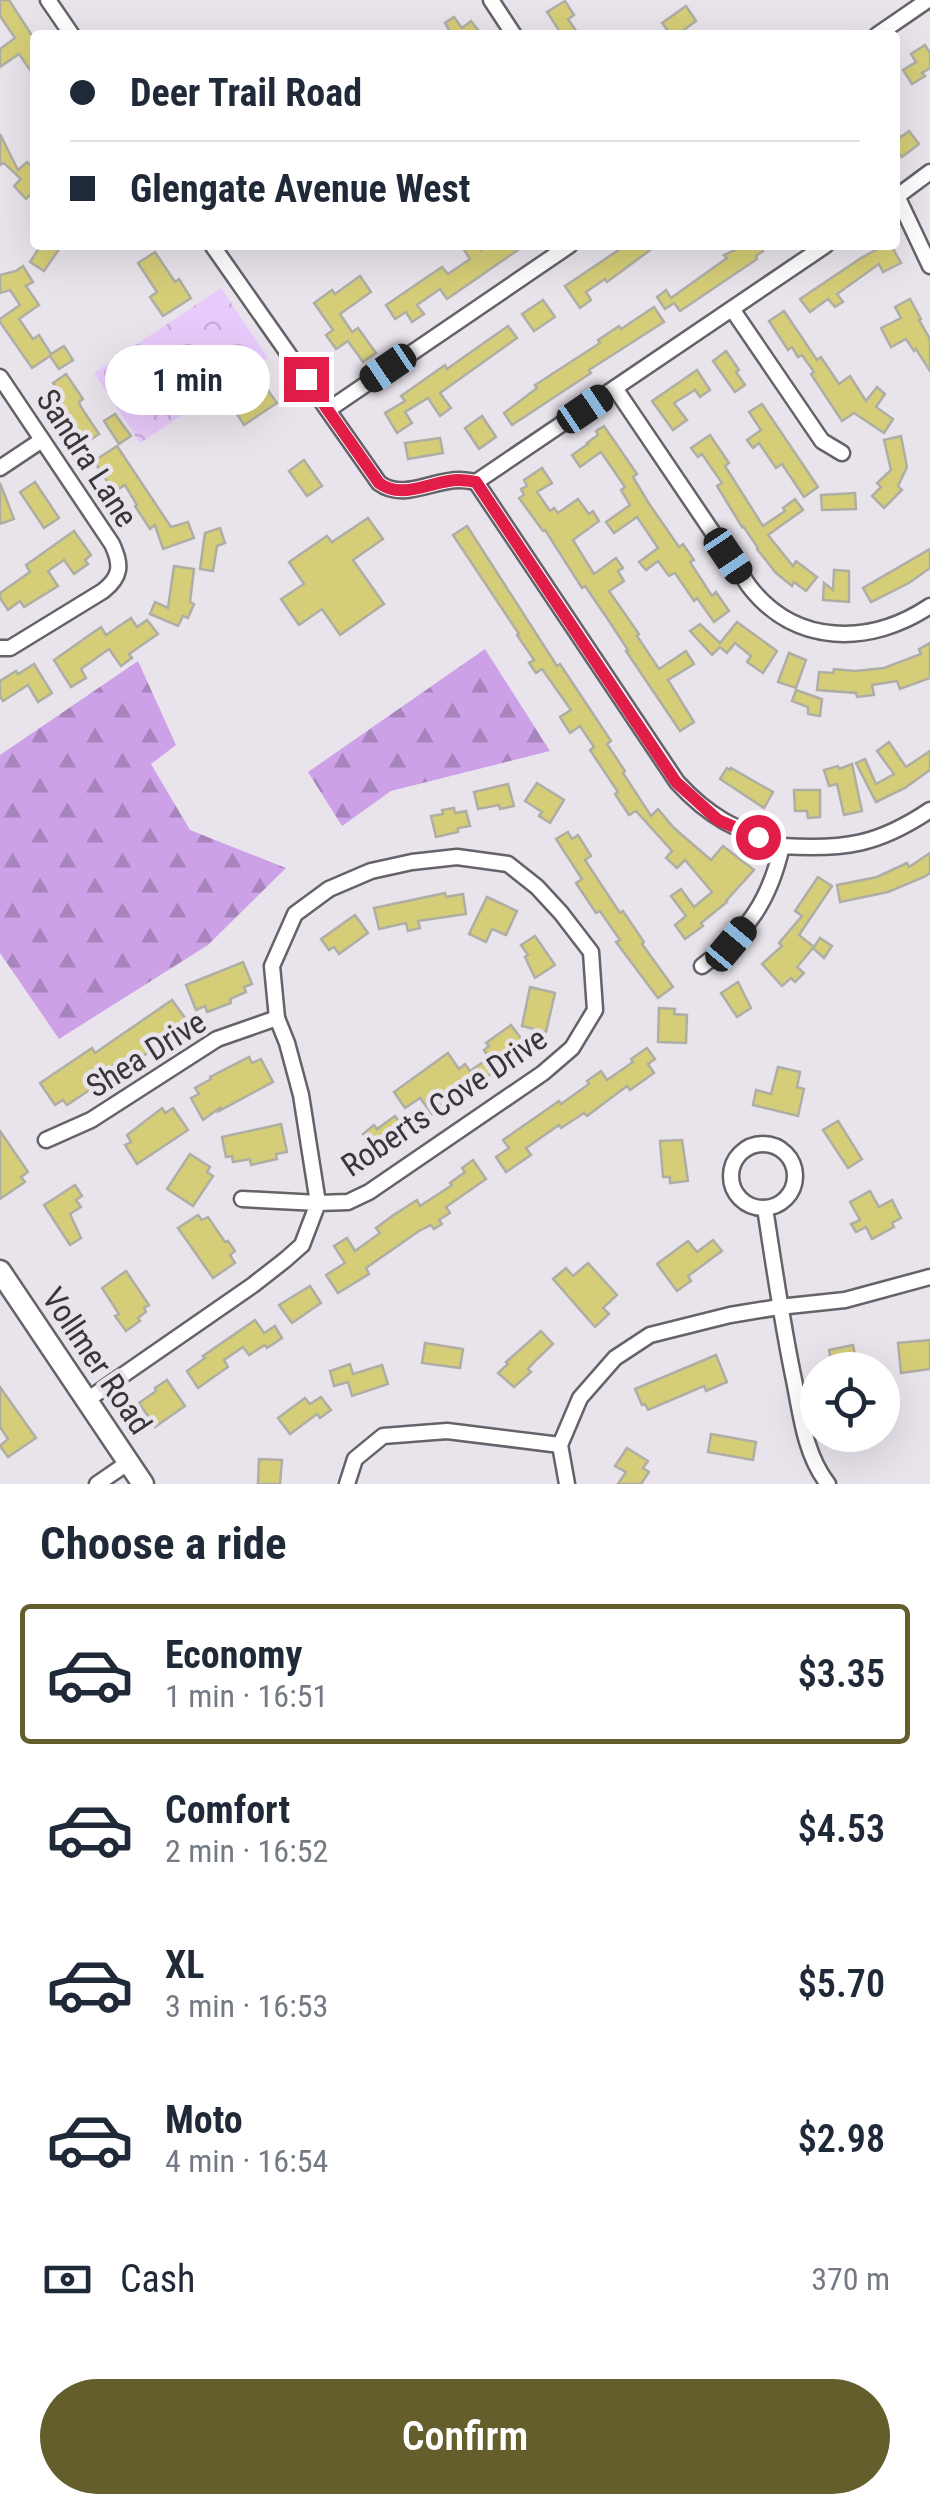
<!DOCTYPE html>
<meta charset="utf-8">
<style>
body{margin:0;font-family:"Roboto Condensed",sans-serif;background:#f6f6f7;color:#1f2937;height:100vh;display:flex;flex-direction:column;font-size:38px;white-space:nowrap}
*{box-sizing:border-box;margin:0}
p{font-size:32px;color:#747a83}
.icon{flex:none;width:55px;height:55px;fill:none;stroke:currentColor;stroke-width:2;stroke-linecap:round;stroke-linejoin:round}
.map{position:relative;height:1484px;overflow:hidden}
.drawer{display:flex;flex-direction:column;background:#fff;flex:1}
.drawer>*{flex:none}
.guide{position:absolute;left:30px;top:30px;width:870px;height:220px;border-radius:10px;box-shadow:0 10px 40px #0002;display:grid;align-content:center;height:220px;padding:0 40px;background:#fff}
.buttons{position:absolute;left:800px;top:1352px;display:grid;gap:20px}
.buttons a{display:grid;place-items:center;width:100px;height:100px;border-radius:50%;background:#fff;box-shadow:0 10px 40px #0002;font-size:50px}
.end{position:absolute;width:45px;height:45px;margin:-22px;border:12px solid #e11d48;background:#fff;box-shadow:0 0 0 5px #fff}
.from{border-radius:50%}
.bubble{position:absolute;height:70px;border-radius:35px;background:#fff;box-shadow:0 10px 40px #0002;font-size:32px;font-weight:600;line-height:70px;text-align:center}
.car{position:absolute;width:30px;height:60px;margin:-30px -15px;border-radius:12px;box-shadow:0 0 8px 2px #0007;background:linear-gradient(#222 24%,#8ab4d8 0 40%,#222 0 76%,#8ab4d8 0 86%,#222 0)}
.guide b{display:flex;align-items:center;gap:35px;height:95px;font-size:38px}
.guide b+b{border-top:2px solid #e0e1e3}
.guide i{width:25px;height:25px;background:#1f2937}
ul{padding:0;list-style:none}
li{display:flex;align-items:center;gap:30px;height:140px;margin:0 20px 15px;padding:0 20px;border:5px solid transparent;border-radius:10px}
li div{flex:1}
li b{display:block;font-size:38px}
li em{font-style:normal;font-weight:600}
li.on{border-color:#635e2b}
li>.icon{width:90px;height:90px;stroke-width:1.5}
h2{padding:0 40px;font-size:45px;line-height:120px}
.pay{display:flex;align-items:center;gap:25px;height:110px;padding:0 40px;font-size:38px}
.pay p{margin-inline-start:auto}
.primary-button{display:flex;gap:20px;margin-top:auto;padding:20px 40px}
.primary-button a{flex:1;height:115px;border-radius:60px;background:#635e2b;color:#fff;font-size:40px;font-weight:600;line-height:115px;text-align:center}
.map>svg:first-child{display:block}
.forest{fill:url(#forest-firs)}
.park{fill:url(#park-crowns)}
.building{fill:#d5cd77;stroke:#afaea5;stroke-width:2.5}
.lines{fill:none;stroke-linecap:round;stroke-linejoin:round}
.minor-casing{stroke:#666269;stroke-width:19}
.secondary-casing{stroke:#666269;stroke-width:25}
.minor{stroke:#fff;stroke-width:14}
.secondary{stroke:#fff;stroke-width:20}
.route{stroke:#e11d48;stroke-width:12}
.labels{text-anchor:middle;stroke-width:9;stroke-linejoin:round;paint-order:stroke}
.street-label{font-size:32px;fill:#383639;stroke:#e9e4ec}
</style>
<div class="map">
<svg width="930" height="1484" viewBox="0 0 930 1484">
<defs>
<pattern id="forest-firs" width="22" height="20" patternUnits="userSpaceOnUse" patternTransform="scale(2.5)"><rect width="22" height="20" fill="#cda1e7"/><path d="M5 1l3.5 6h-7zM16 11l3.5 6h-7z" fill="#a784bc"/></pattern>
<pattern id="park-crowns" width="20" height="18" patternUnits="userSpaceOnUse" patternTransform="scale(2.5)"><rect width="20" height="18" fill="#e9cafc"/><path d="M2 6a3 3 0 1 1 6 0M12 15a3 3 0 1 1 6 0" fill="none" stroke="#c9aed9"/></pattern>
</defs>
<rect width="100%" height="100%" fill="#e9e4ec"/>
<!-- forest -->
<g class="forest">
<polygon points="485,649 550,751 391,791 342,826 308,772"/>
<polygon points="138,661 176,745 151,764 190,830 286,868 208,945 59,1039 0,953 0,755"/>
</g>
<!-- park -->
<polygon class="park" points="221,288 268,358 140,443 94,373"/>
<!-- building -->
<g class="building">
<polygon points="0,0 9,0 35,40 35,77 19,54 0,67 0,49 15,38 0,16"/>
<polygon points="565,1 574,15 568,19 579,35 562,35 547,12"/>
<polygon points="686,6 696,21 677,35 671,35 662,23"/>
<polygon points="454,17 462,28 471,21 482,35 452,35 445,23"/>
<polygon points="925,45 930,53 930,68 922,73 925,76 912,84 903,70 916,62 911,54"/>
<polygon points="895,130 901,137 909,131 919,144 902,157 895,148"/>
<polygon points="0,134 18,170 27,162 35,170 35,190 26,199 14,186 21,179 4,163 0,165"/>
<polygon points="41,245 62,245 44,271 30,262"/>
<polygon points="461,245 478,245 481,250 489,245 525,245 447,299 440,289 417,305 424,314 412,322 406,312 395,319 386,305 442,267 448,274 470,259"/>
<polygon points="626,245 657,245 607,282 605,279 586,292 591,300 580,308 565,286"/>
<polygon points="745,245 759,245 763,251 756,256 757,259 680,311 674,303 665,309 657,297 666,290 671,298 727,258 724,255"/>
<polygon points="885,245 891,245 901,263 883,272 879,264 837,294 843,302 835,307 828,299 810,312 800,299 861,258"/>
<polygon points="155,252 175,282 179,279 191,298 163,316 150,297 157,292 138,263"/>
<polygon points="23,266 33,282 26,286 39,305 19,319 33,339 39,335 51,354 64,346 73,360 59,369 50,356 32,368 0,322 0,319 20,305 10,290 0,293 0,275 16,271"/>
<polygon points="360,276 371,292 340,314 352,332 358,328 376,353 363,362 348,341 336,349 326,335 333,330 314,303 332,290 335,294"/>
<polygon points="910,299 921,319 919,320 930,339 930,371 916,349 914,351 906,339 891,347 881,328 901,318 895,307"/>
<polygon points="543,300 555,317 534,331 522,314"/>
<polygon points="654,307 664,322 589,370 591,373 512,425 504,413 537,388 535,385 600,343 598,340 619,326 621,329"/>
<polygon points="784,311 817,360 821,357 839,384 850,376 866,401 877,387 885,394 876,407 893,419 884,433 854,413 842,421 811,374 814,372 802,355 798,357 792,347 788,350 769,321"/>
<polygon points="508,326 517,338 440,393 451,408 440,416 428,398 405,412 412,423 397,433 385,413 405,401 401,396 445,365 447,369"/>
<polygon points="726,351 739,370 736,372 745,385 735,392 713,361"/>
<polygon points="697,370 710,390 700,397 695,390 674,403 687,420 673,430 652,401"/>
<polygon points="66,374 83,399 79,402 81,407 99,434 84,444 52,397 59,392 53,383"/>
<polygon points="261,381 277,403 244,425 230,403"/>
<polygon points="762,404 818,487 804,497 782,464 776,468 759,443 753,448 747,440 761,430 749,412"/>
<polygon points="115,414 131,436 119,444 104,421"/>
<polygon points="482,416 496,437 479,449 465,428"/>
<polygon points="604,426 637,474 633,477 648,502 679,547 683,544 694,560 690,562 712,596 716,592 729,611 714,622 697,598 694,601 675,573 669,576 658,561 646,570 639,562 658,548 637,517 614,533 606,522 630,505 621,490 625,487 601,452 580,467 572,455 588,444 587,443 598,435 596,431"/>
<polygon points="710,435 729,463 725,466 763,526 785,511 783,508 795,499 803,510 768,535 793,566 796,561 817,577 806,591 794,582 792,586 776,573 757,549 758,548 743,526 742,527 717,486 722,483 702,454 698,457 691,448"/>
<polygon points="901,436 907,467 898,486 902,490 884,508 872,496 881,487 877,483 891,470 884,440"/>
<polygon points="440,438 443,453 408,459 405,443"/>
<polygon points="117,446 171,527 188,522 194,538 163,549 155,525 150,529 135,506 137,505 125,485 114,492 94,461"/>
<polygon points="304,460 322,486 307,496 289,471"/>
<polygon points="542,468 552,483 537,492 550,511 554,508 558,513 578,499 589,514 593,511 599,521 573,540 594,574 616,558 623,568 618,571 624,581 609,591 639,634 637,636 659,669 686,651 694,664 668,680 694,722 680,731 626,651 628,650 607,618 585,586 582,588 545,530 543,531 519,498 524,495 521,489 527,486 524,480"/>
<polygon points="35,482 59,518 44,528 20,492"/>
<polygon points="0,483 14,519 0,524"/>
<polygon points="855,493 856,509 822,510 821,495"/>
<polygon points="368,518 383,539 353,560 384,604 340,635 322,609 299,625 281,599 304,584 289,562 327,536 332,542"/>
<polygon points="467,526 557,666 560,664 611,741 607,744 625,771 623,773 651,816 658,809 674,828 711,860 723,846 754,870 726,901 727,902 701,923 703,926 685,939 675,925 686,916 671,896 681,889 694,907 712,892 685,860 677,868 666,858 672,851 636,811 629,815 615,794 618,792 590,750 594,747 580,726 570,733 560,717 571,710 542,669 536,673 529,663 534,660 517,635 519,634 453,535"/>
<polygon points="220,528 225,543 217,546 213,571 200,569 205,533"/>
<polygon points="74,531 91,555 85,560 88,564 74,574 64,560 48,571 58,586 24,607 20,601 8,610 0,598 0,593 30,572 26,565"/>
<polygon points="930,549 930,568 909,583 871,602 863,588"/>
<polygon points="174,566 194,569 190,602 194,604 188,618 183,616 178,626 150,614 155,602 168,608"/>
<polygon points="834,570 849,571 849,602 823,600 824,583 833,590"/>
<polygon points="131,618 137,627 147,620 158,634 129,654 132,658 121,666 109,649 81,669 86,678 71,687 54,660 101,627 106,635"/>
<polygon points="737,622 777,651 763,673 747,662 751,656 735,643 727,653 720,647 712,655 690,631 700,624 720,643"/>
<polygon points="930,643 930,678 900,689 897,681 872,685 874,695 857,697 856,693 817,690 819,672 833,673 834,669 855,671 884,668 921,654 919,649"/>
<polygon points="789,653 806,660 796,688 778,682"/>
<polygon points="34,664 52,693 38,702 28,685 3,701 0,696 0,681 16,671 18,674"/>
<polygon points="796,690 822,699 820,716 808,714 808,707 792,701"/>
<polygon points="889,742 906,767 930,751 930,770 905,788 876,802 856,763 865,759 876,784 894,774 877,751"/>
<polygon points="852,764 862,811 844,815 837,784 829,786 824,770 838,766 839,769"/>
<polygon points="727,768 730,770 731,768 773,792 764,808 720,779"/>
<polygon points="537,783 564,800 550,823 539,816 542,812 525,801"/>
<polygon points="508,784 514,806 500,809 499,805 478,809 474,792"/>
<polygon points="794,790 820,790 820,817 808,818 807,811 795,811"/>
<polygon points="454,808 455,813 466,811 470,826 458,828 458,832 436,837 431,816 443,814 442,810"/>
<polygon points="568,832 572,839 578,835 591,856 585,860 620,913 623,911 644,942 642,944 673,987 658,998 616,942 620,940 600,911 596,913 576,883 582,879 556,839"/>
<polygon points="930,853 930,873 924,877 888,892 840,902 837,885 877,877 907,863 909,867"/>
<polygon points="818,877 832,886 799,935 814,947 820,938 832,946 824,958 813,948 797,967 804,973 795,982 791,978 782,986 762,964 782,946 779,943 802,916 795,911"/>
<polygon points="445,893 446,897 463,894 466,914 418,921 420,928 408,931 406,923 379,929 374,908"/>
<polygon points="487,897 517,911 506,935 492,929 486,942 469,934"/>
<polygon points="355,915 368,933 339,954 334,947 329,950 321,939"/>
<polygon points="535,936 555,965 535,978 525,957 528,955 521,945"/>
<polygon points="243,962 252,984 244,987 246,992 230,999 231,1003 207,1012 205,1006 196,1010 186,985"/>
<polygon points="738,982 751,1008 737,1017 721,993"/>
<polygon points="530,987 555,993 546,1032 522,1026"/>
<polygon points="172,1000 188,1022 179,1028 182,1032 128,1065 125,1060 119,1064 118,1062 99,1075 103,1081 67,1105 63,1100 55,1105 40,1083 92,1048 95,1053"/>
<polygon points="659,1008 675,1009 674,1014 687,1015 686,1043 658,1042"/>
<polygon points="511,1025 526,1045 516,1052 519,1055 463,1093 462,1091 432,1114 420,1098 405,1108 394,1092 448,1053 459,1069 465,1064 470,1071 489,1058 484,1050 489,1046 486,1043"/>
<polygon points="647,1048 655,1059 648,1064 654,1073 630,1090 627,1086 587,1116 584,1113 561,1128 559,1125 526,1148 531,1155 506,1172 496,1157 509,1148 503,1140 559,1101 561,1104 589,1084 587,1081 601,1071 607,1080 633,1062 631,1059"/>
<polygon points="249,1057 252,1063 261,1059 273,1082 219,1111 221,1107 203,1120 191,1098 199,1094 195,1088 211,1079 210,1077"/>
<polygon points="778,1067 800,1072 797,1087 804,1089 798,1116 753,1105 756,1090 771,1094"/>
<polygon points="162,1108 165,1113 173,1108 188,1130 137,1164 125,1145 131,1142 127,1135"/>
<polygon points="395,1116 406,1131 376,1152 363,1134 374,1125 377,1129"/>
<polygon points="838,1121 862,1159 848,1168 823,1130"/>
<polygon points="281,1124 287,1152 276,1154 277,1159 251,1165 250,1159 233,1162 232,1156 226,1157 222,1137"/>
<polygon points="0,1131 28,1172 21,1177 25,1182 0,1199"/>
<polygon points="682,1140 688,1181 670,1183 670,1177 663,1177 660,1141"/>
<polygon points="190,1154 210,1167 207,1172 213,1176 193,1206 167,1189"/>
<polygon points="473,1160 486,1179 446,1207 450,1213 439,1220 442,1224 434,1229 431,1225 419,1231 366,1268 369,1274 338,1293 326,1275 345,1263 334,1246 347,1238 355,1251 380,1233 376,1228 392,1216 417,1200 420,1206 452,1185 450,1183 465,1172 462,1168"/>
<polygon points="75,1185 82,1196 76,1200 81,1207 70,1214 81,1238 70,1245 44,1205"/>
<polygon points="870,1191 879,1207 892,1200 901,1218 892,1223 894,1227 872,1239 866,1227 856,1232 851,1224 860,1220 850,1202"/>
<polygon points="198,1215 202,1220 208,1217 225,1242 228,1241 235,1251 230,1255 235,1263 213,1278 178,1228"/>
<polygon points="713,1240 722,1251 688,1276 691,1281 677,1291 657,1264 688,1241 697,1252"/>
<polygon points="588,1263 617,1295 603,1308 609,1314 595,1327 553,1279 566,1268 573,1276"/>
<polygon points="126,1271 149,1305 144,1308 146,1312 138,1318 140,1321 126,1331 115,1316 119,1314 102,1288"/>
<polygon points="310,1286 321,1303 292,1323 279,1305"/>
<polygon points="255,1320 264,1333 275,1326 282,1338 267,1348 265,1345 249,1355 243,1347 224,1360 228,1367 198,1388 187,1371 205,1358 203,1356"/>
<polygon points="541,1331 553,1344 536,1360 528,1369 531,1372 514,1387 498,1373 508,1364 506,1362"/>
<polygon points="930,1340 930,1369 901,1373 898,1343"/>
<polygon points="425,1343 463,1349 460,1368 422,1363"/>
<polygon points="853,1345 858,1370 841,1370 840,1365 832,1366 829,1350"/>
<polygon points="716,1355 727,1382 706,1391 704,1386 648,1410 645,1404 642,1405 635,1389"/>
<polygon points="350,1364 353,1374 382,1365 388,1384 352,1396 348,1382 334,1386 330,1371"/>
<polygon points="167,1380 185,1406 155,1427 139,1403 156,1391 155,1388"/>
<polygon points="0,1387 36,1438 8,1457 0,1446 8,1439 0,1427"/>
<polygon points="321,1397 331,1410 320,1418 317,1414 290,1434 278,1418 305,1398 310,1404"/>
<polygon points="711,1434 756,1442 753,1460 708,1452"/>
<polygon points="627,1448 648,1461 643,1468 649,1472 641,1484 618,1484 626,1472 615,1466"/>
<polygon points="259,1459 282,1460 280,1484 258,1484"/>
</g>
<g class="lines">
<!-- minor casing -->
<g class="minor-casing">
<g id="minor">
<polyline points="48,0 72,35"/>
<polyline points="491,0 514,35"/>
<polyline points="877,35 928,0"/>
<polyline points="897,196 930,266"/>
<polyline points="895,198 930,172"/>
<path d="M 212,245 L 379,483 C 403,501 432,480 459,480 C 465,480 470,481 476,482 L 826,245"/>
<polyline points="732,309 822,441 842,453"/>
<path d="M 0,377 L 112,544 C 122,565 121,577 103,591 L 10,648 L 0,648"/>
<path d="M 615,388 L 749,586 C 795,646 870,646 930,606"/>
<polyline points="328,410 570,245"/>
<polyline points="0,468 42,440"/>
<path d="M 476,482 L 677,782 C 712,820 735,828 782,846"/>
<path d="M 702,966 C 747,932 769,903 782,846 C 844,850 878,845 930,810"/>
<polyline points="46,1140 91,1120 217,1039 277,1018"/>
<circle cx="763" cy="1176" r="32"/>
<path d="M 765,1208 C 774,1266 782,1323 794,1380 C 801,1415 805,1455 828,1484"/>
<polyline points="87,1400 253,1285 285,1260 302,1245 318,1203 348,1202 369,1192 543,1073 572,1048 595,1010 591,952 561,913 537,887 508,864 457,857 412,862 371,871 329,889 295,914 272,966 277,1018 287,1043 301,1095 318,1203 242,1199"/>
<polyline points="560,1445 567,1484"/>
<polyline points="97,1484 129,1462"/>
<polyline points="347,1484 355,1459 383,1436 447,1431 560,1445 580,1398 615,1358 650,1335 730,1315 779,1307 845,1300 930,1277"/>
</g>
</g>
<!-- secondary casing -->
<g class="secondary-casing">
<polyline id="secondary" points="0,1271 143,1484"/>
</g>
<!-- minor -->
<use href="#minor" class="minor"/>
<!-- secondary -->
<use href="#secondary" class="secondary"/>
</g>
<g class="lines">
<!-- route -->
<path class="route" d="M 306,379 L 379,483 C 403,501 432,480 459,480 C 465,480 470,481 476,482 L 676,782 L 718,820 L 758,837"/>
</g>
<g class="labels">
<!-- street labels -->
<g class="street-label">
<text transform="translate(87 458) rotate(57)" y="11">Sandra Lane</text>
<text transform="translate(146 1054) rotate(-32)" y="11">Shea Drive</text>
<text transform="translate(444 1102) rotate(-34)" y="11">Roberts Cove Drive</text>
<text transform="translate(97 1361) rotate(56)" y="11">Vollmer Road</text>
</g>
</g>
</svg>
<div class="buttons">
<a><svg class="icon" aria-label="locate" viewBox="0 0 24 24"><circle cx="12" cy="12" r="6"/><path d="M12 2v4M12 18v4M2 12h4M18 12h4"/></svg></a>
</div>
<i class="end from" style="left:758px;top:837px"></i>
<i class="end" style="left:306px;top:379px"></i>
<div class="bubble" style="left:105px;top:345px;width:165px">1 min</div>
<i class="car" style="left:388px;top:368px;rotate:236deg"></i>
<i class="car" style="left:585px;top:409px;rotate:56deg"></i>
<i class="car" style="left:728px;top:556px;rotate:146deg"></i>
<i class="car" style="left:731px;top:944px;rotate:40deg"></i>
<div class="guide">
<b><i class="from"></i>Deer Trail Road</b>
<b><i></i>Glengate Avenue West</b>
</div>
</div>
<section class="drawer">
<h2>Choose a ride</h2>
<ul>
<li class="on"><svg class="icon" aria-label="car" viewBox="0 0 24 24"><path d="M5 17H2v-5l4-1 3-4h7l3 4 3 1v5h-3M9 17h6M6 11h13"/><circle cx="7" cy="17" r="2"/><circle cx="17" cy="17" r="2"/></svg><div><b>Economy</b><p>1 min · 16:51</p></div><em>$3.35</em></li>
<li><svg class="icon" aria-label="car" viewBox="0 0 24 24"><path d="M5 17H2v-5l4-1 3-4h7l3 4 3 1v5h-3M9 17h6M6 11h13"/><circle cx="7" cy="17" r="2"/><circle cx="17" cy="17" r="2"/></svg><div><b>Comfort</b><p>2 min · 16:52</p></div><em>$4.53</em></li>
<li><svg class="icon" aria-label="car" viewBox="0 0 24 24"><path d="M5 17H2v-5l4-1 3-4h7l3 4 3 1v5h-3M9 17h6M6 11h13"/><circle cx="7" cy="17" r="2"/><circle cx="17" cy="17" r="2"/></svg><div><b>XL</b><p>3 min · 16:53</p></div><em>$5.70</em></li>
<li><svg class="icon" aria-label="car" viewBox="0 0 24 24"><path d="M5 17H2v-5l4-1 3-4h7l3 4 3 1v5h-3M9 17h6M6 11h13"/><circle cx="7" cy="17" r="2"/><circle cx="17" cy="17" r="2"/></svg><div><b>Moto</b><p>4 min · 16:54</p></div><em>$2.98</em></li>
</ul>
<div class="pay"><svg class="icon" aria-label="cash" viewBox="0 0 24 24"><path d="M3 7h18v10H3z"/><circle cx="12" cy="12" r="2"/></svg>Cash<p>370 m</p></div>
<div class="primary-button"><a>Confirm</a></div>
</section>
